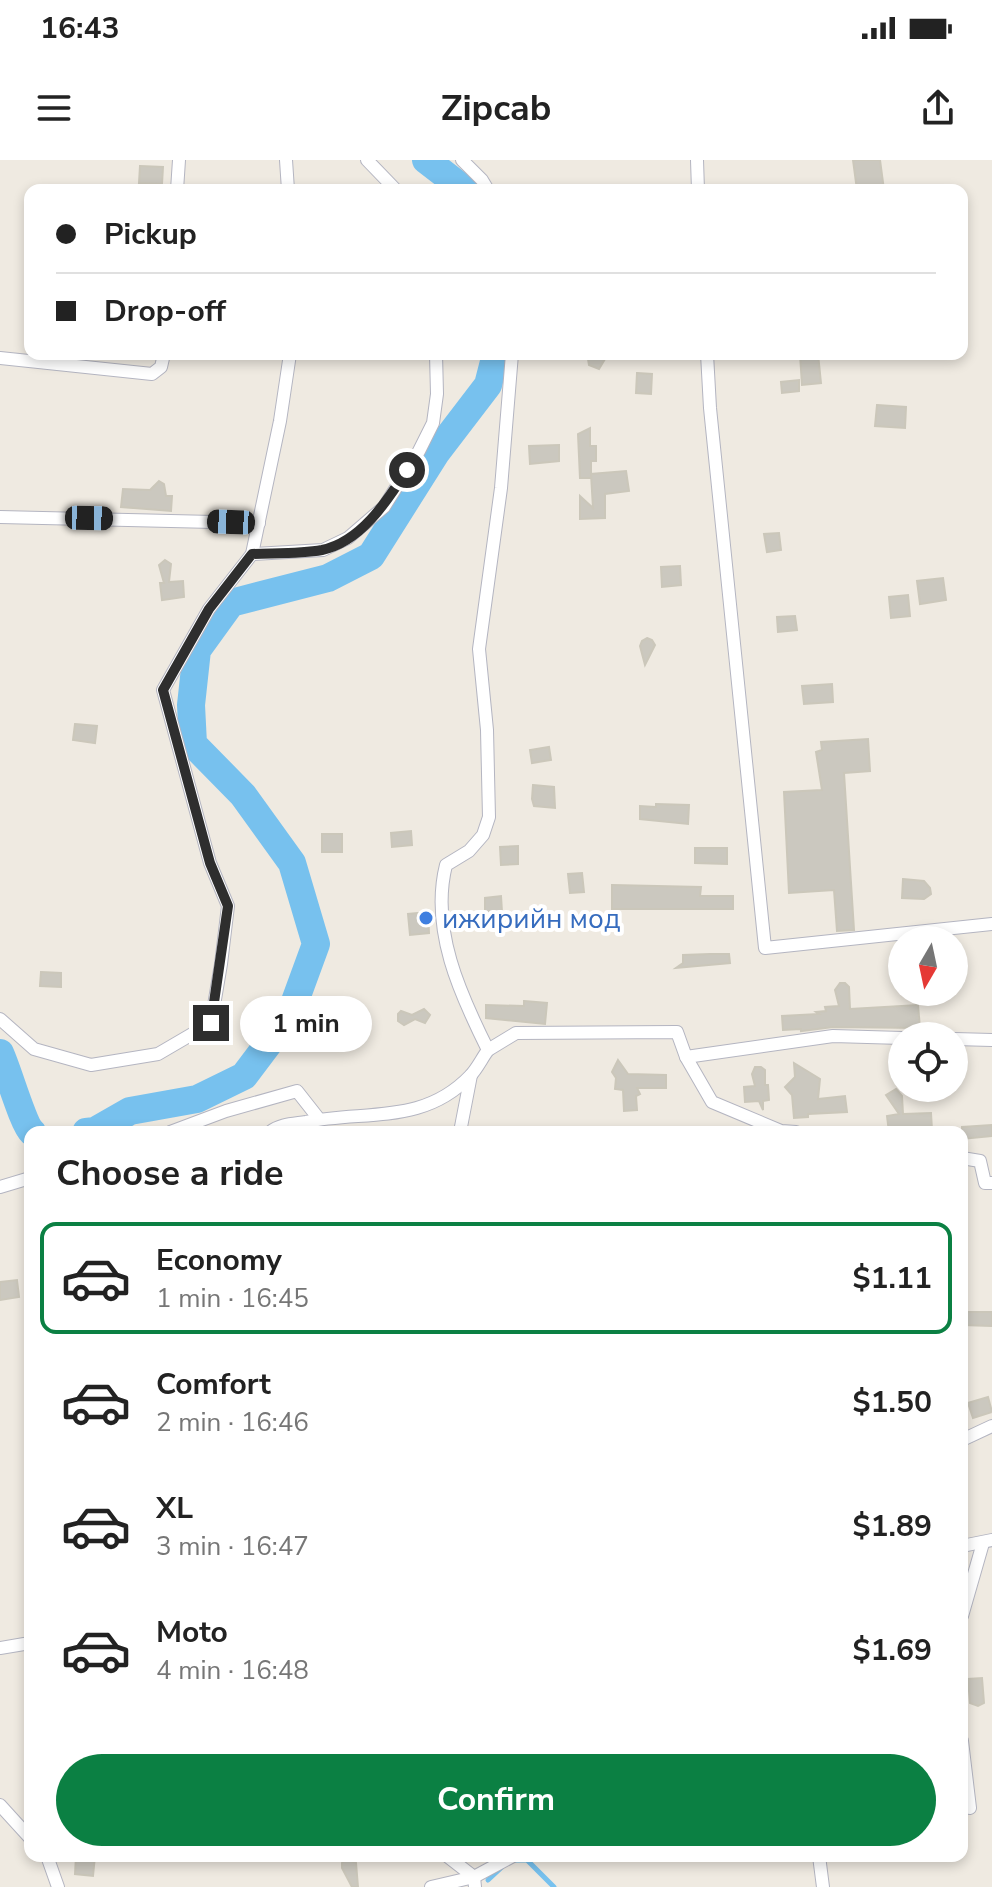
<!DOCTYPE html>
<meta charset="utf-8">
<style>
body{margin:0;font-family:"Nunito Sans",sans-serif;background:#f6f6f6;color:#222;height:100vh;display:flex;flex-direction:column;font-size:30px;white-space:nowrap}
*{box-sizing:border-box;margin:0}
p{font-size:26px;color:#767676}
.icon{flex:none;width:44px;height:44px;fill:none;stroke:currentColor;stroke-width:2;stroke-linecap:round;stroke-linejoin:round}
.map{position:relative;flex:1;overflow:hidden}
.sheet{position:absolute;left:24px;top:966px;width:944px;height:736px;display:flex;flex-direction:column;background:#fff;border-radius:16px;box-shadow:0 4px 12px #0003}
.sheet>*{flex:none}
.hud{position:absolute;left:24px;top:24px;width:944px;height:176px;border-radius:16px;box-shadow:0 4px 12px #0003;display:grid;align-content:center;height:176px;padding:0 32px;background:#fff}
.needle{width:52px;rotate:189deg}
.fabs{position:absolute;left:888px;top:766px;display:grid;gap:16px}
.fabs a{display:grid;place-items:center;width:80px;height:80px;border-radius:50%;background:#fff;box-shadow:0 4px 12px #0003;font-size:40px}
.end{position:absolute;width:36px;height:36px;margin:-18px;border:10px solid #2e2e2e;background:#fff;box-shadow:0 0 0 4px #fff}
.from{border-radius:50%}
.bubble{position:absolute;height:56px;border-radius:28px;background:#fff;box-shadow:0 4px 12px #0003;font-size:26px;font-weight:700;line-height:56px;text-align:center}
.car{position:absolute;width:24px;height:48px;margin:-24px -12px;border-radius:10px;box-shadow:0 0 6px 2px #0007;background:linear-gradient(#222 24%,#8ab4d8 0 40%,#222 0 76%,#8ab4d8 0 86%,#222 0)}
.hud b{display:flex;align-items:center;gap:28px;height:76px;font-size:30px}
.hud b+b{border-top:2px solid #e0e0e0}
.hud i{width:20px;height:20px;background:#222}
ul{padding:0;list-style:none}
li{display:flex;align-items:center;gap:24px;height:112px;margin:0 16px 12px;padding:0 16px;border:4px solid transparent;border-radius:16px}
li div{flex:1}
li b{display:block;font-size:30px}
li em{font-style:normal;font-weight:700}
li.on{border-color:#0b8043}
li>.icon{width:72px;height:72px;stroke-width:1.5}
h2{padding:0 32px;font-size:36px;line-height:96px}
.primary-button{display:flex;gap:16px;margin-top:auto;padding:16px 32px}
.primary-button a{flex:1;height:92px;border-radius:48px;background:#0b8043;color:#fff;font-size:32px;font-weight:700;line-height:92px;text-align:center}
.status{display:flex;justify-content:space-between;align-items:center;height:56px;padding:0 40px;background:#fff;direction:ltr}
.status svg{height:22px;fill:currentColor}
header{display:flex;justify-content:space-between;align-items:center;height:104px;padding:0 32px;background:#fff;font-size:36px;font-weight:700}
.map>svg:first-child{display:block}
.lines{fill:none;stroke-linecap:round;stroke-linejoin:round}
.stream{stroke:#77c1ee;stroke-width:5}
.river{stroke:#77c1ee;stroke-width:28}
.building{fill:#cbc8bf;stroke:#cbc7ba;stroke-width:2}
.minor-casing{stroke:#b4b5c1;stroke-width:14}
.minor{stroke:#fff;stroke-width:12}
.route{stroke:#2e2e2e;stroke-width:10}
.shop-dot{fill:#3f7fe0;stroke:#fff;stroke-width:3}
.labels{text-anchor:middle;stroke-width:8;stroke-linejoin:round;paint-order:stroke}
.shop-label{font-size:28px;fill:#366cbe;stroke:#fff;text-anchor:start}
</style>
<div class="status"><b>16:43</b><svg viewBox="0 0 49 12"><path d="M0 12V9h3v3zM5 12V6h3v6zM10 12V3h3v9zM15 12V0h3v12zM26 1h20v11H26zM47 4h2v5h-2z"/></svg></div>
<header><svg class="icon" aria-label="menu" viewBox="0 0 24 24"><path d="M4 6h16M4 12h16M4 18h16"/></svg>Zipcab<svg class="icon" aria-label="share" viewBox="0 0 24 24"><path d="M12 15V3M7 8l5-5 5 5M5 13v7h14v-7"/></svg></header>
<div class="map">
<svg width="992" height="1727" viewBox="0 0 992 1727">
<rect width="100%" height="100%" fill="#efeae1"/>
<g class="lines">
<!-- stream -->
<g class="stream">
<polyline points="514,1700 527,1700 554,1727"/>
<polyline points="488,1720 502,1707"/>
</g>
<!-- river -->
<g class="river">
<polyline points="426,0 465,30"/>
<path d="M 0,893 C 8,910 23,964 32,972"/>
<polyline points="86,972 95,971 130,951 197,939 244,916 290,855 316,784 292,703 243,635 193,584 191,545 197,490 231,443 328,418 371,396 436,293 488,225 496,194"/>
</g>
</g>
<!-- building -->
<g class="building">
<polygon points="853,0 880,0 884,30 857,30"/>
<polygon points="140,6 163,7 162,24 139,23"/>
<polygon points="608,194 599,209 589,205 588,199 592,195"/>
<polygon points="800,194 818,194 821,223 802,225"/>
<polygon points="637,213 652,214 651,234 636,233"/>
<polygon points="799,220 799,231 782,233 781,222"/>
<polygon points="877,245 906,247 905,268 875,266"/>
<polygon points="590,268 590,286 596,286 596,301 591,301 591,318 580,318 578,274"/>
<polygon points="559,285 559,301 530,304 529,286"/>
<polygon points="626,311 629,331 605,334 605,358 580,359 580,336 593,348 591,314"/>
<polygon points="159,321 164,324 166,336 172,336 171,351 121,347 123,329 150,330"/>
<polygon points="779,373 781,390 767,392 764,374"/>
<polygon points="165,400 171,404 169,422 183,421 184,437 162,440 160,423 164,423 159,405"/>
<polygon points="680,406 681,425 662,427 661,407"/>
<polygon points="943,418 946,440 920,444 917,421"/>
<polygon points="908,435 910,456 891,458 889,437"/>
<polygon points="795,456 797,470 778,472 777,457"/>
<polygon points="647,478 652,480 655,485 645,505 640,486 642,481"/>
<polygon points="832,524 833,542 804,544 802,526"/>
<polygon points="75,564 97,566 95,583 73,580"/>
<polygon points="868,579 870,611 844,613 854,770 837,771 834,730 789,733 784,632 822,630 816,592 822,590 821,582"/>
<polygon points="549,587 551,600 532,603 530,590"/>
<polygon points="533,625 554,627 555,648 534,646 532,639"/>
<polygon points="656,644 689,645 688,664 640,659 640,646 656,647"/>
<polygon points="411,671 412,685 392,687 391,673"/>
<rect x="322" y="674" width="20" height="18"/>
<polygon points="518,686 518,704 501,705 500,687"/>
<polygon points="695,688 727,688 727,704 695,703"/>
<polygon points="582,713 584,732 570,733 568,714"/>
<polygon points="903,719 924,721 930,728 931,734 924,739 902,738"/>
<polygon points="612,725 701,727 700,736 733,736 733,749 612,749"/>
<polygon points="501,736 502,752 485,753 485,738"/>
<polygon points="428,752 429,773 410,775 408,754"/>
<polygon points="710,794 729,794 730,803 676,808 683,803 683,795"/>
<polygon points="41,812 61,813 61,827 40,826"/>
<polygon points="840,823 845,823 849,827 850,849 918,845 920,868 833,867 801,871 801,869 783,870 782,856 819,854 816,852 826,851 825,847 839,846 835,830"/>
<polygon points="524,841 547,843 545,864 486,858 486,845 524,846"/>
<polygon points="424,849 430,855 425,863 415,859 404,865 398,861 398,854 401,851 412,855"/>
<polygon points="618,900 628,914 666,915 666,928 637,928 640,934 636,936 637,950 624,951 623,930 615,929 616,918 612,912"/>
<polygon points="794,903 820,919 818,939 845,936 847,952 808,954 808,957 794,958 792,935 785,927 795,917"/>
<polygon points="755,907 761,907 765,910 765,925 768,925 769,940 763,941 763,950 759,941 745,942 744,927 755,926 752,914"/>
<polygon points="896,929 902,936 903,954 931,953 932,970 889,972 887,956 899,954 886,935"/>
<polygon points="992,965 992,976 962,979 962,967"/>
<polygon points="17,1120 19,1137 0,1140 0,1122"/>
<polygon points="962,1152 992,1152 992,1166 962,1165"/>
<polygon points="988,1237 992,1252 973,1258 968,1243"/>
<polygon points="982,1518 984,1543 978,1546 970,1543 968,1519"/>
<polygon points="76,1696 95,1696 93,1716 75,1714"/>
<polygon points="347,1699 356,1703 358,1727 352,1727 342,1708 342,1703"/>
</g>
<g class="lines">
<!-- minor casing -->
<g class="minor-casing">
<g id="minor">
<polyline points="286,0 288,30"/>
<polyline points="367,0 396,30"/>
<polyline points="462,0 482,20 488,30"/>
<polyline points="697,0 698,30"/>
<polyline points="177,30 179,0"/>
<path d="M 512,194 L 501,328 L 479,489 L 487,570 L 489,657 L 483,675 L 469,691 L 446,705 C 430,769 460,834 488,890 L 516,873 L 677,872 L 686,897 L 712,942 L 781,971 L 796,972"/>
<polyline points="707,194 710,248 765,788 992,764"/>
<polyline points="0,198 152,214 161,207 164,194"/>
<polyline points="0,357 259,363"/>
<polyline points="252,394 323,390 348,378 384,347 419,291 433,263 437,234 436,194"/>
<polyline points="0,859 34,889 91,905 158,894 211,863 221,804 228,746 210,703 163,530 209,449 252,394 280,261 290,194"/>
<polyline points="954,879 992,880"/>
<polyline points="686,897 833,876 902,878"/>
<polyline points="170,972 226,951 297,931 319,959"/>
<path d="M 270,972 C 280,964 293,964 306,962 C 366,950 423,965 470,916 C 477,909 482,898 488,890"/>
<polyline points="460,972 471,915"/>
<polyline points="962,998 980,1001 985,1023 992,1023"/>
<polyline points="0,1027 30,1018"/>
<polyline points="962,1280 992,1266"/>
<polyline points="962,1386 992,1380"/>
<polyline points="962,1456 983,1383"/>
<polyline points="0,1488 30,1483"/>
<polyline points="962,1581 970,1648"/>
<polyline points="0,1645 30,1678"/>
<polyline points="47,1696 58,1727"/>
<polyline points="447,1696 474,1717 475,1727"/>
<polyline points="819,1696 823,1727"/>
<polyline points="431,1727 474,1717 513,1696"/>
</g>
</g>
<!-- minor -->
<use href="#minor" class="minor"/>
</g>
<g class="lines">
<!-- route -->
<path class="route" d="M 211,863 L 228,746 L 210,703 L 163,530 L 209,449 L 252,394 C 275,393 300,394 322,390 C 361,382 387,341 407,310"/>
</g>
<!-- markers -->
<circle class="shop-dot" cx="426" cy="758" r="8"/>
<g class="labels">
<!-- shop labels -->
<g class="shop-label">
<text x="442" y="768">ижирийн мод</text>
</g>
</g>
</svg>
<div class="fabs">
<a><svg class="needle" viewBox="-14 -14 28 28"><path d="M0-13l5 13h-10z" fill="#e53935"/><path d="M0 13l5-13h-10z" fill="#767676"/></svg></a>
<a><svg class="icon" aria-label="locate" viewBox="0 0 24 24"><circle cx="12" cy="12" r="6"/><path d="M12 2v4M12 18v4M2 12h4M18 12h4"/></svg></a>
</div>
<i class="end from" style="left:407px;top:310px"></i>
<i class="end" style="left:211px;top:863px"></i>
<div class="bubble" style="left:240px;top:836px;width:132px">1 min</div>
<i class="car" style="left:89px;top:358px;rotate:91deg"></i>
<i class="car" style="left:231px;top:362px;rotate:272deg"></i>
<div class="hud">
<b><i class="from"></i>Pickup</b>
<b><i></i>Drop-off</b>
</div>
<section class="sheet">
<h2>Choose a ride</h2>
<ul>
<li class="on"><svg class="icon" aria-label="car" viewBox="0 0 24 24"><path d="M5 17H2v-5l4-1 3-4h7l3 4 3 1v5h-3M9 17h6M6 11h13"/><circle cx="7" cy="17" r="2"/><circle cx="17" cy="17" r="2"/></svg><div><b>Economy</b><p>1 min · 16:45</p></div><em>$1.11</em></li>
<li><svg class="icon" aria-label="car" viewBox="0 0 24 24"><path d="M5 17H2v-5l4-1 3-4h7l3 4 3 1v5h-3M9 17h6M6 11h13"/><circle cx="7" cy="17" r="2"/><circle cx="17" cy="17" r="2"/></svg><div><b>Comfort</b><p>2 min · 16:46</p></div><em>$1.50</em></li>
<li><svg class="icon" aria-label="car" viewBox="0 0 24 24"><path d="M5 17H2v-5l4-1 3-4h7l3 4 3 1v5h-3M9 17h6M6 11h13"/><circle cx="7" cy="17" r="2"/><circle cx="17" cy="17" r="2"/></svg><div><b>XL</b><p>3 min · 16:47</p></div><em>$1.89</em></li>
<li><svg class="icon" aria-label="car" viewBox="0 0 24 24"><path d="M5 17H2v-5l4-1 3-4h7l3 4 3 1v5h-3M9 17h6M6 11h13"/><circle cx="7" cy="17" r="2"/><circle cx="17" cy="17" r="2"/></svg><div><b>Moto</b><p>4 min · 16:48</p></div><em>$1.69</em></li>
</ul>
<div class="primary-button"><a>Confirm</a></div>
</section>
</div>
